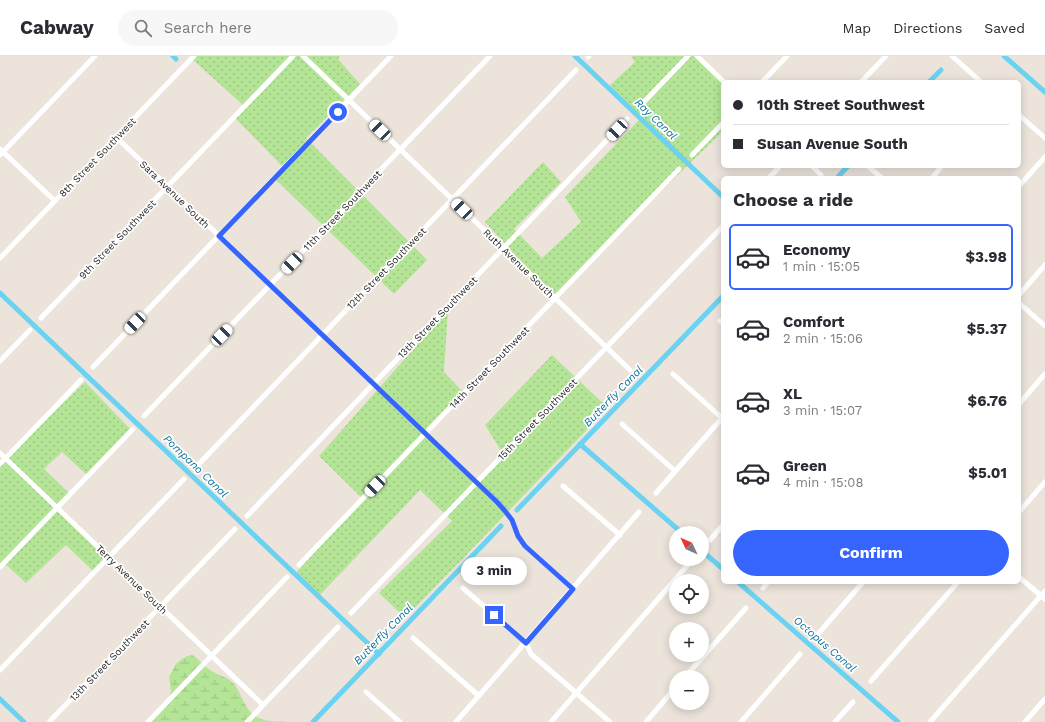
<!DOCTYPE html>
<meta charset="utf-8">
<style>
body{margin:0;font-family:"Work Sans",sans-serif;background:#f7f7f7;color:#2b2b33;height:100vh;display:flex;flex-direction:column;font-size:15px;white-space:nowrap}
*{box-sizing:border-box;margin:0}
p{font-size:13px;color:#7c7c81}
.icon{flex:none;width:22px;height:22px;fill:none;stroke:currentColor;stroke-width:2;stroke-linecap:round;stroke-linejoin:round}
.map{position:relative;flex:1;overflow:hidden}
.panel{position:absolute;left:721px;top:120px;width:300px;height:408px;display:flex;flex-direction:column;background:#fff;border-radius:6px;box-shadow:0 2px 10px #0003}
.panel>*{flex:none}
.top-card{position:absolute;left:721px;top:24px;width:300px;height:88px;border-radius:6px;box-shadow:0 2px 10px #0003;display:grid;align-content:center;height:88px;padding:0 12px;background:#fff}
.needle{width:26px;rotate:314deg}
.fabs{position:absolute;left:669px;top:470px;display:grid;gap:8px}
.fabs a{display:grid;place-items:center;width:40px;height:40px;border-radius:50%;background:#fff;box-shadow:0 2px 10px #0003;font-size:20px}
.end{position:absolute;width:18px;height:18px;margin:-9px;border:5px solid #3665fd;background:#fff;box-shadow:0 0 0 2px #fff}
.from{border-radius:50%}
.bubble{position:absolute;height:28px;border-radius:14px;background:#fff;box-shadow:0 2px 10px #0003;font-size:13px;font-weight:700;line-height:28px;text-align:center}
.car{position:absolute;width:12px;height:24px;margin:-12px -6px;border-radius:5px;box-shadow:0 0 3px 1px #0007;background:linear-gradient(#fff 24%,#345 0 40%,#fff 0 76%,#345 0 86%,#fff 0)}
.top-card b{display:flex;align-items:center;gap:14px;height:38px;font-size:15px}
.top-card b+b{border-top:1px solid #e1e1e2}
.top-card i{width:10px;height:10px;background:#2b2b33}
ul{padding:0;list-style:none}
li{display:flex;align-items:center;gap:12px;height:66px;margin:0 8px 6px;padding:0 4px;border:2px solid transparent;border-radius:6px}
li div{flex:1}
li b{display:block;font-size:15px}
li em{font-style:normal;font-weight:700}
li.on{border-color:#3665fd}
li>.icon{width:36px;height:36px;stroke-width:1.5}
h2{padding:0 12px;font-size:18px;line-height:48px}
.cta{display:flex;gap:8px;margin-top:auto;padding:8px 12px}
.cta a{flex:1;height:46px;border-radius:24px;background:#3665fd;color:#fff;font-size:16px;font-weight:700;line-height:46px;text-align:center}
header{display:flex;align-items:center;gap:24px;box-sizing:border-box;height:56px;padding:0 20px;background:#fff;border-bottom:1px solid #e1e1e2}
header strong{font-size:19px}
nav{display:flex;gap:22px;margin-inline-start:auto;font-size:14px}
.search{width:280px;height:36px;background:#f7f7f7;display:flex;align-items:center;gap:10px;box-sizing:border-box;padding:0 14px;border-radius:22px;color:#7c7c81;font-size:15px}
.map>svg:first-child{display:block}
.green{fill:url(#green-dots)}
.wetland{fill:url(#wetland-marsh)}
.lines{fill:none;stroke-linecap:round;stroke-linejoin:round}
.canal{stroke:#6bd3f1;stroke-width:5}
.minor{stroke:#fff;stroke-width:5}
.route{stroke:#3665fd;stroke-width:5}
.labels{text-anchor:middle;stroke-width:3.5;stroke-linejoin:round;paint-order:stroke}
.street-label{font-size:10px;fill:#292929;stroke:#fff}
.water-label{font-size:11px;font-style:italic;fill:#0b719c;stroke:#fff}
</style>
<header>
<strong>Cabway</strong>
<div class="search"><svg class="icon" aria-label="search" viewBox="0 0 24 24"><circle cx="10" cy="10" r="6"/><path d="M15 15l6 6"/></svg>Search here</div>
<nav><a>Map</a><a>Directions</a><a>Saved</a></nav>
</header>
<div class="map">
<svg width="1045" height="666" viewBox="0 0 1045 666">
<defs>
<pattern id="green-dots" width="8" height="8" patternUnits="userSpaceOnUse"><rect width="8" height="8" fill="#b4e496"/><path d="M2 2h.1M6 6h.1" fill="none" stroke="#9bc481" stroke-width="1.8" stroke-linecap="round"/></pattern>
<pattern id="wetland-marsh" width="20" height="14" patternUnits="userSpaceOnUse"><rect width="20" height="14" fill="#b4e496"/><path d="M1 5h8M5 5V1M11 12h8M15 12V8" fill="none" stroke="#9bc481"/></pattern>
</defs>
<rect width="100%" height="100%" fill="#ece4db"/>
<!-- green -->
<g class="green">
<polygon points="193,0 340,0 338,3 360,28 306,82 427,204 394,238 274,122 284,112 234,61 244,50 191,2"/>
<polygon points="631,0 696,0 723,26 723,75 553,240 485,166 543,106 561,126 514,173 542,202 581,166 565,141 640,63 610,29 635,6"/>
<polygon points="448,254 444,316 463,336 426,375 479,426 505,401 485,369 552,299 608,352 405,562 379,537 452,465 420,434 317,542 294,519 363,443 319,400"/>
<polygon points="85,326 133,376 88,420 62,396 44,413 69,437 57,451 110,502 94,516 66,489 26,527 5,508 0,512 0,409"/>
</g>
<!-- wetland -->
<path class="wetland" d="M 192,599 C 199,603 203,609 209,613 C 217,620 228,620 235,629 C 241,638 246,655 255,660 C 259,662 265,665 270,665 C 276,666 282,665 288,666 L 150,666 L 168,646 L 171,635 L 169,621 L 176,608 L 182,603 L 187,600 Z"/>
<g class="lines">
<!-- canal -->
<g class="canal">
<polyline points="173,0 176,3"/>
<polyline points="575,0 723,141"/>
<polyline points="1004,0 1045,36"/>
<polyline points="929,26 941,14"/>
<polyline points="837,122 848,110"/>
<polyline points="0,237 379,598"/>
<polyline points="580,388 682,477"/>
<polyline points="517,454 723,240"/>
<polyline points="702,495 723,513"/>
<polyline points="738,526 898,666"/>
<polyline points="0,643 24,666"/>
<polyline points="313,666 501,470"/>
</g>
<!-- minor -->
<g class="minor">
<polyline points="303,0 630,314"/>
<polyline points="697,0 724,26"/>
<polyline points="952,0 981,26"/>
<polyline points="588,1 589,0"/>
<polyline points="762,26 787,0"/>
<polyline points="861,26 886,0"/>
<polyline points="640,50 688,0"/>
<polyline points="1019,59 1045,82"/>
<polyline points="116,81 497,446 505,455 512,464 518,480 525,490 573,533"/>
<polyline points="0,93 55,145"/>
<polyline points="0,99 95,0"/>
<polyline points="692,99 723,67"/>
<polyline points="812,110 821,119"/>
<polyline points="869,111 882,122"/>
<polyline points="769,122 780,110"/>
<polyline points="932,122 942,110"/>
<polyline points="1019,130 1045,101"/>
<polyline points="0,202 194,0"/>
<polyline points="1019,239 1045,209"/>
<polyline points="1019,247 1045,270"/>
<polyline points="41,262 293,0"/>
<polyline points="720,265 723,267"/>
<polyline points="0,305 30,274"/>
<polyline points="93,311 391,0"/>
<polyline points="673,318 722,362"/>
<polyline points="1019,348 1045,318"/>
<polyline points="144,360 490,0"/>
<polyline points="622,368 675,415"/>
<polyline points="0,397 263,649"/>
<polyline points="0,408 81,324"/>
<polyline points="196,411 576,14"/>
<polyline points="563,430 620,479"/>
<polyline points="656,437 723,361"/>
<polyline points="1019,456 1045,426"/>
<polyline points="247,460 627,63"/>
<polyline points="710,484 723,469"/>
<polyline points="299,509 679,113"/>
<polyline points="0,511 133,373"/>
<polyline points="1019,521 1045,543"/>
<polyline points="463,532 526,587 531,598 610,666"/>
<polyline points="763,532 768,526"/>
<polyline points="351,557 723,170"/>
<polyline points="818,578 863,526"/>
<polyline points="413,582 479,640"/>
<polyline points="0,614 184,423"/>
<polyline points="685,621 746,552"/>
<polyline points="871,625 958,526"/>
<polyline points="366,636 400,666"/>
<polyline points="50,665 235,473"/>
<polyline points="148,666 287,521"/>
<polyline points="247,666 338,571"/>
<polyline points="456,666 639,456"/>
<polyline points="551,666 692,504"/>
<polyline points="646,666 676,631"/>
<polyline points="741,666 800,598"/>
<polyline points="835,666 853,646"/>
<polyline points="930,666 1045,535"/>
<polyline points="1025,666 1045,643"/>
</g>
</g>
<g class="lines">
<!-- route -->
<polyline class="route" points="338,56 219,180 497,446 505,455 512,464 518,480 525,490 573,533 526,587 494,559"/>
</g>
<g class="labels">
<!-- street labels -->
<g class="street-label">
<text transform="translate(97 101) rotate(-46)" y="4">8th Street Southwest</text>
<text transform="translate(175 138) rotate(44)" y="4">Sara Avenue South</text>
<text transform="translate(342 154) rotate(-46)" y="4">11th Street Southwest</text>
<text transform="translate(117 183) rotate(-46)" y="4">9th Street Southwest</text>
<text transform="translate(519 207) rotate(44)" y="4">Ruth Avenue South</text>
<text transform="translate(386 212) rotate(-46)" y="4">12th Street Southwest</text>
<text transform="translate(437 261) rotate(-46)" y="4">13th Street Southwest</text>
<text transform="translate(489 311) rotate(-46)" y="4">14th Street Southwest</text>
<text transform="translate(537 363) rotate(-46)" y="4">15th Street Southwest</text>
<text transform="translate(132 523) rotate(44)" y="4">Terry Avenue South</text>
<text transform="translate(109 604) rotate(-46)" y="4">13th Street Southwest</text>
</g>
<!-- water labels -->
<g class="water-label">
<text transform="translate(656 63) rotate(44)" y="4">Ray Canal</text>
<text transform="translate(613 340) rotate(-46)" y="4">Butterfly Canal</text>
<text transform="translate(196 410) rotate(44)" y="4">Pompano Canal</text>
<text transform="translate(383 578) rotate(-46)" y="4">Butterfly Canal</text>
<text transform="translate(825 588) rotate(41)" y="4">Octopus Canal</text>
</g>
</g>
</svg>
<div class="fabs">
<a><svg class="needle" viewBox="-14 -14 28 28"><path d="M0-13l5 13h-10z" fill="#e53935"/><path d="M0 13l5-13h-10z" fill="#7c7c81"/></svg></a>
<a><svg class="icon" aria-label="locate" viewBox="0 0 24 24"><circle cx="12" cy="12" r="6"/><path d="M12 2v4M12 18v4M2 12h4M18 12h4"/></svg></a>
<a>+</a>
<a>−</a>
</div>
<i class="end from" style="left:338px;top:56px"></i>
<i class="end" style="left:494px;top:559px"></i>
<div class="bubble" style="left:461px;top:501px;width:66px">3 min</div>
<i class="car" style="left:380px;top:74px;rotate:314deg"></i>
<i class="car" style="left:617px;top:74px;rotate:223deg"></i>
<i class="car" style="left:462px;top:153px;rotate:314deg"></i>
<i class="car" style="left:292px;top:207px;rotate:224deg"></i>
<i class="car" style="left:135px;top:267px;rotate:224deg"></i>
<i class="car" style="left:222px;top:279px;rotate:44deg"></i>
<i class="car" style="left:375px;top:430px;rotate:224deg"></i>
<div class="top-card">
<b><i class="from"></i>10th Street Southwest</b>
<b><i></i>Susan Avenue South</b>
</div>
<section class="panel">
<h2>Choose a ride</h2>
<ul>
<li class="on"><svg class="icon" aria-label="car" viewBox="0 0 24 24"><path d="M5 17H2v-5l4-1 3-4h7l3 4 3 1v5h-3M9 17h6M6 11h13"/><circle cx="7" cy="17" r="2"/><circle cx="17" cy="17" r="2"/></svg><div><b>Economy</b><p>1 min · 15:05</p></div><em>$3.98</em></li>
<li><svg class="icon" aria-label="car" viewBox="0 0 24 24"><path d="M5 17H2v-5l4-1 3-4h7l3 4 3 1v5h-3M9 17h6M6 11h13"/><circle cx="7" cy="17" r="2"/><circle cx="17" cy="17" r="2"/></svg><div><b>Comfort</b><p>2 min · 15:06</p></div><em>$5.37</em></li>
<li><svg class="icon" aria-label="car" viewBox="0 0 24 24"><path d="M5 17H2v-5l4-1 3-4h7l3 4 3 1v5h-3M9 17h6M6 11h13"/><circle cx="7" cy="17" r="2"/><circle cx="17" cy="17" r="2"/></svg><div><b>XL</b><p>3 min · 15:07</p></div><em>$6.76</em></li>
<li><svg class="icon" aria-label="car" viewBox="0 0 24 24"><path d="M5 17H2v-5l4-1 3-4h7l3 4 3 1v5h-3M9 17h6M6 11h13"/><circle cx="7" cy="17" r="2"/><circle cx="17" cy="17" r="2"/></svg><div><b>Green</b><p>4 min · 15:08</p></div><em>$5.01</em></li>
</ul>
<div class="cta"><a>Confirm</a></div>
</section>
</div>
